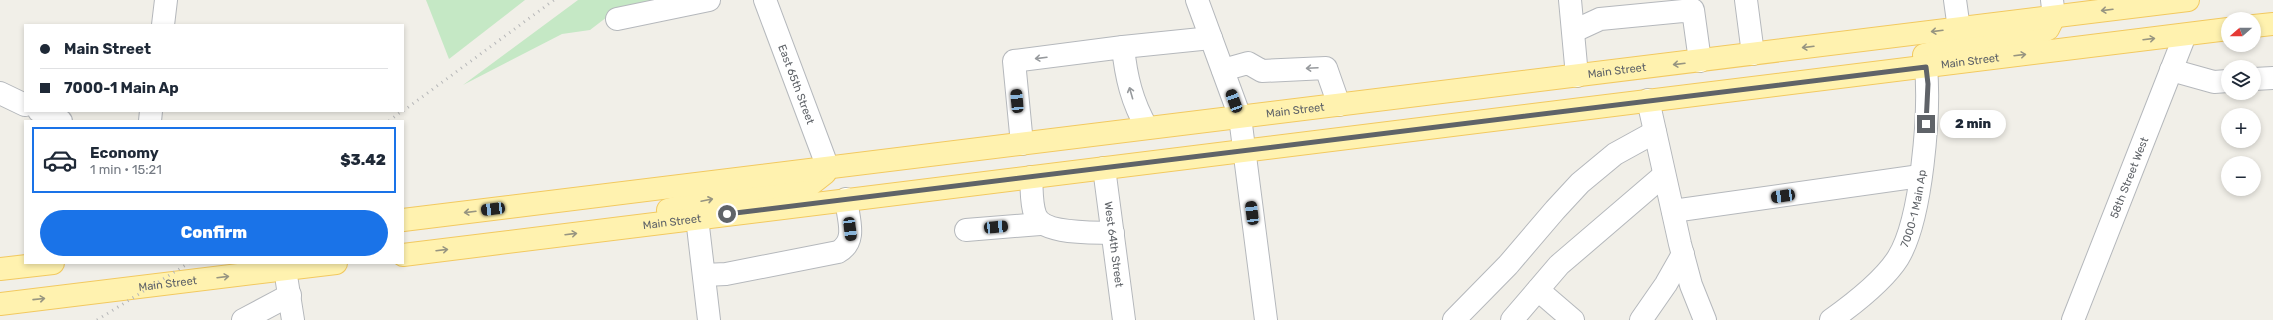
<!DOCTYPE html>
<meta charset="utf-8">
<style>
body{margin:0;font-family:Rubik,sans-serif;background:#f2f2f3;color:#1f2937;height:100vh;display:flex;flex-direction:column;font-size:15px;white-space:nowrap}
*{box-sizing:border-box;margin:0}
p{font-size:13px;color:#747a83}
.icon{flex:none;width:22px;height:22px;fill:none;stroke:currentColor;stroke-width:2;stroke-linecap:round;stroke-linejoin:round}
.map{position:relative;flex:1;overflow:hidden}
.panel{position:absolute;left:24px;top:120px;width:380px;height:144px;display:flex;flex-direction:column;background:#fff;border-radius:0px;box-shadow:0 2px 6px #0003}
.panel>*{flex:none}
.top-card{position:absolute;left:24px;top:24px;width:380px;height:88px;border-radius:0px;box-shadow:0 2px 6px #0003;display:grid;align-content:center;height:88px;padding:0 16px;background:#fff}
.needle{width:26px;rotate:250deg}
.fabs{position:absolute;left:2221px;top:12px;display:grid;gap:8px}
.fabs a{display:grid;place-items:center;width:40px;height:40px;border-radius:50%;background:#fff;box-shadow:0 2px 6px #0003;font-size:20px}
.end{position:absolute;width:18px;height:18px;margin:-9px;border:5px solid #5f6368;background:#fff;box-shadow:0 0 0 2px #fff}
.from{border-radius:50%}
.bubble{position:absolute;height:28px;border-radius:14px;background:#fff;box-shadow:0 2px 6px #0003;font-size:13px;font-weight:800;line-height:28px;text-align:center}
.car{position:absolute;width:12px;height:24px;margin:-12px -6px;border-radius:5px;box-shadow:0 0 3px 1px #0007;background:linear-gradient(#222 24%,#8ab4d8 0 40%,#222 0 76%,#8ab4d8 0 86%,#222 0)}
.top-card b{display:flex;align-items:center;gap:14px;height:38px;font-size:15px}
.top-card b+b{border-top:1px solid #e0e1e3}
.top-card i{width:10px;height:10px;background:#1f2937}
ul{padding:7px 0 0;list-style:none}
li{display:flex;align-items:center;gap:12px;height:66px;margin:0 8px 6px;padding:0 8px;border:2px solid #e0e1e3;border-radius:0px}
li div{flex:1}
li b{display:block;font-size:15px}
li em{font-style:normal;font-weight:800}
li.current{border-color:#1a73e8}
li>.icon{width:36px;height:36px;stroke-width:1.5}
.button{display:flex;gap:8px;margin-top:auto;padding:8px 16px}
.button a{flex:1;height:46px;border-radius:24px;background:#1a73e8;color:#fff;font-size:16px;font-weight:800;line-height:46px;text-align:center}
.map>svg:first-child{display:block}
.green{fill:#c5e8c5}
.lines{fill:none;stroke-linecap:round;stroke-linejoin:round}
.minor-casing{stroke:#b5b8bc;stroke-width:24}
.major-casing{stroke:#f2c960;stroke-width:24}
.minor{stroke:#fff;stroke-width:22}
.major{stroke:#fff2af;stroke-width:22}
.rail{stroke:#b6b7b8;stroke-width:3;stroke-dasharray:1 5;stroke-linecap:butt}
.oneway{stroke:#979581}
.oneway2{stroke:#979a9d}
.route{stroke:#5f6368;stroke-width:5}
.labels{text-anchor:middle;stroke-width:3;stroke-linejoin:round;paint-order:stroke}
.street-label{font-size:11px;fill:#5f6368;stroke:#fff}
</style>
<div class="map">
<svg width="2273" height="320" viewBox="0 0 2273 320">
<rect width="100%" height="100%" fill="#f1efe8"/>
<!-- green -->
<g class="green">
<polygon points="426,0 525,0 449,59"/>
<polygon points="578,0 674,0 607,17 590,30 562,34 463,85"/>
</g>
<g class="lines">
<!-- minor casing -->
<g class="minor-casing">
<g id="minor">
<path id="s1" d="M 765,0 L 828,168"/>
<polyline points="1197,0 1240,117 1266,320"/>
<polyline points="1570,0 1577,76"/>
<polyline points="1746,0 1753,54"/>
<polyline points="1955,0 1959,29"/>
<polyline points="2052,0 2054,17"/>
<polyline points="617,19 709,0"/>
<polyline points="163,25 166,0"/>
<polyline points="1574,31 1600,19 1693,10 1700,61"/>
<polyline points="1123,47 1211,38"/>
<polyline points="1223,70 1248,63 1262,71 1326,68 1339,105"/>
<polyline points="2171,70 2214,82 2228,81"/>
<polyline points="2254,79 2273,78"/>
<polyline points="0,93 25,105"/>
<polyline points="1648,100 1680,244 1691,285 1705,320"/>
<polyline points="39,111 61,121"/>
<polyline points="150,121 151,111"/>
<path d="M 1022,144 L 1014,61 L 1123,47 C 1126,77 1132,102 1147,128"/>
<path id="s2" d="M 1104,168 L 1124,320"/>
<path d="M 1031,177 C 1032,189 1031,203 1035,214 C 1041,235 1093,232 1113,233"/>
<polyline points="1673,211 1920,176"/>
<polyline points="697,218 709,320"/>
<polyline points="966,230 1040,224"/>
<path d="M 704,275 L 726,274 L 838,252 C 858,241 848,219 846,199"/>
<polyline points="287,282 293,320"/>
<polyline points="1538,290 1573,320"/>
<polyline points="243,320 290,295"/>
<polyline points="1454,320 1508,265 1555,210 1580,183 1615,154 1655,132"/>
<polyline points="1512,320 1559,265 1664,175"/>
<polyline points="1641,320 1666,284 1683,254"/>
<path id="s3" d="M 1831,320 C 1852,305 1884,280 1898,258 C 1922,219 1930,113 1926,67"/>
<path id="s4" d="M 2073,320 L 2185,35"/>
</g>
</g>
<!-- major casing -->
<g class="major-casing">
<g id="major">
<polyline points="2254,26 2273,24"/>
<polyline points="1924,55 1957,47 2036,35 2048,29 2054,17"/>
<polyline points="668,210 706,200 811,184 825,173"/>
<path id="s5" d="M 403,220 L 2188,0"/>
<path id="s6" d="M 403,255 L 2228,29"/>
<polyline points="0,269 53,263"/>
<path id="s7" d="M 0,304 L 336,263"/>
</g>
</g>
<!-- minor -->
<use href="#minor" class="minor"/>
<!-- major -->
<use href="#major" class="major"/>
<!-- rail -->
<g class="rail">
<polyline points="403,111 554,0"/>
<polyline points="389,121 402,111"/>
<polyline points="97,320 189,263"/>
</g>
</g>
<!-- one-way arrows -->
<defs><path id="oneway-shaft" d="M-6 0H5M1.5-3L5.5 0L1.5 3" fill="none" stroke-width="1.6" stroke-linecap="round" stroke-linejoin="round"/></defs>
<g class="oneway">
<use href="#oneway-shaft" transform="translate(2107 10) rotate(173)"/>
<use href="#oneway-shaft" transform="translate(1937 31) rotate(173)"/>
<use href="#oneway-shaft" transform="translate(2149 39) rotate(-7)"/>
<use href="#oneway-shaft" transform="translate(1808 47) rotate(173)"/>
<use href="#oneway-shaft" transform="translate(2020 55) rotate(-7)"/>
<use href="#oneway-shaft" transform="translate(1679 64) rotate(173)"/>
<use href="#oneway-shaft" transform="translate(707 200) rotate(-12)"/>
<use href="#oneway-shaft" transform="translate(470 212) rotate(173)"/>
<use href="#oneway-shaft" transform="translate(571 234) rotate(-7)"/>
<use href="#oneway-shaft" transform="translate(442 250) rotate(-7)"/>
<use href="#oneway-shaft" transform="translate(223 277) rotate(-7)"/>
<use href="#oneway-shaft" transform="translate(39 299) rotate(-6)"/>
</g>
<g class="oneway2">
<use href="#oneway-shaft" transform="translate(1041 58) rotate(173)"/>
<use href="#oneway-shaft" transform="translate(1312 68) rotate(177)"/>
<use href="#oneway-shaft" transform="translate(1131 93) rotate(-106)"/>
</g>
<g class="lines">
<!-- route -->
<polyline class="route" points="727,214 1926,67 1928,84 1926,124"/>
</g>
<g class="labels">
<!-- street labels -->
<g class="street-label">
<text dy="4" stroke="none"><textPath href="#s6" startOffset="1579">Main Street</textPath></text>
<text dy="4" stroke="none"><textPath href="#s5" startOffset="1223">Main Street</textPath></text>
<text dy="4" stroke="none"><textPath href="#s1" startOffset="90">East 65th Street</textPath></text>
<text dy="4" stroke="none"><textPath href="#s5" startOffset="899">Main Street</textPath></text>
<text dy="4" stroke="none"><textPath href="#s4" startOffset="153">58th Street West</textPath></text>
<text dy="4" stroke="none"><textPath href="#s3" startOffset="144">7000-1 Main Ap</textPath></text>
<text dy="4" stroke="none"><textPath href="#s6" startOffset="271">Main Street</textPath></text>
<text dy="4" stroke="none"><textPath href="#s2" startOffset="77">West 64th Street</textPath></text>
<text dy="4" stroke="none"><textPath href="#s7" startOffset="169">Main Street</textPath></text>
</g>
</g>
</svg>
<div class="fabs">
<a><svg class="needle" viewBox="-14 -14 28 28"><path d="M0-13l5 13h-10z" fill="#e53935"/><path d="M0 13l5-13h-10z" fill="#747a83"/></svg></a>
<a><svg class="icon" aria-label="layers" viewBox="0 0 24 24"><path d="M12 4l9 5-9 5-9-5zM3 14l9 5 9-5"/></svg></a>
<a>+</a>
<a>−</a>
</div>
<i class="end from" style="left:727px;top:214px"></i>
<i class="end" style="left:1926px;top:124px"></i>
<div class="bubble" style="left:1940px;top:110px;width:66px">2 min</div>
<i class="car" style="left:1017px;top:101px;rotate:355deg"></i>
<i class="car" style="left:1234px;top:101px;rotate:340deg"></i>
<i class="car" style="left:1783px;top:196px;rotate:262deg"></i>
<i class="car" style="left:493px;top:209px;rotate:263deg"></i>
<i class="car" style="left:1252px;top:213px;rotate:353deg"></i>
<i class="car" style="left:996px;top:227px;rotate:85deg"></i>
<i class="car" style="left:850px;top:229px;rotate:173deg"></i>
<div class="top-card">
<b><i class="from"></i>Main Street</b>
<b><i></i>7000-1 Main Ap</b>
</div>
<section class="panel">
<ul>
<li class="current"><svg class="icon" aria-label="car" viewBox="0 0 24 24"><path d="M5 17H2v-5l4-1 3-4h7l3 4 3 1v5h-3M9 17h6M6 11h13"/><circle cx="7" cy="17" r="2"/><circle cx="17" cy="17" r="2"/></svg><div><b>Economy</b><p>1 min · 15:21</p></div><em>$3.42</em></li>
</ul>
<div class="button"><a>Confirm</a></div>
</section>
</div>
